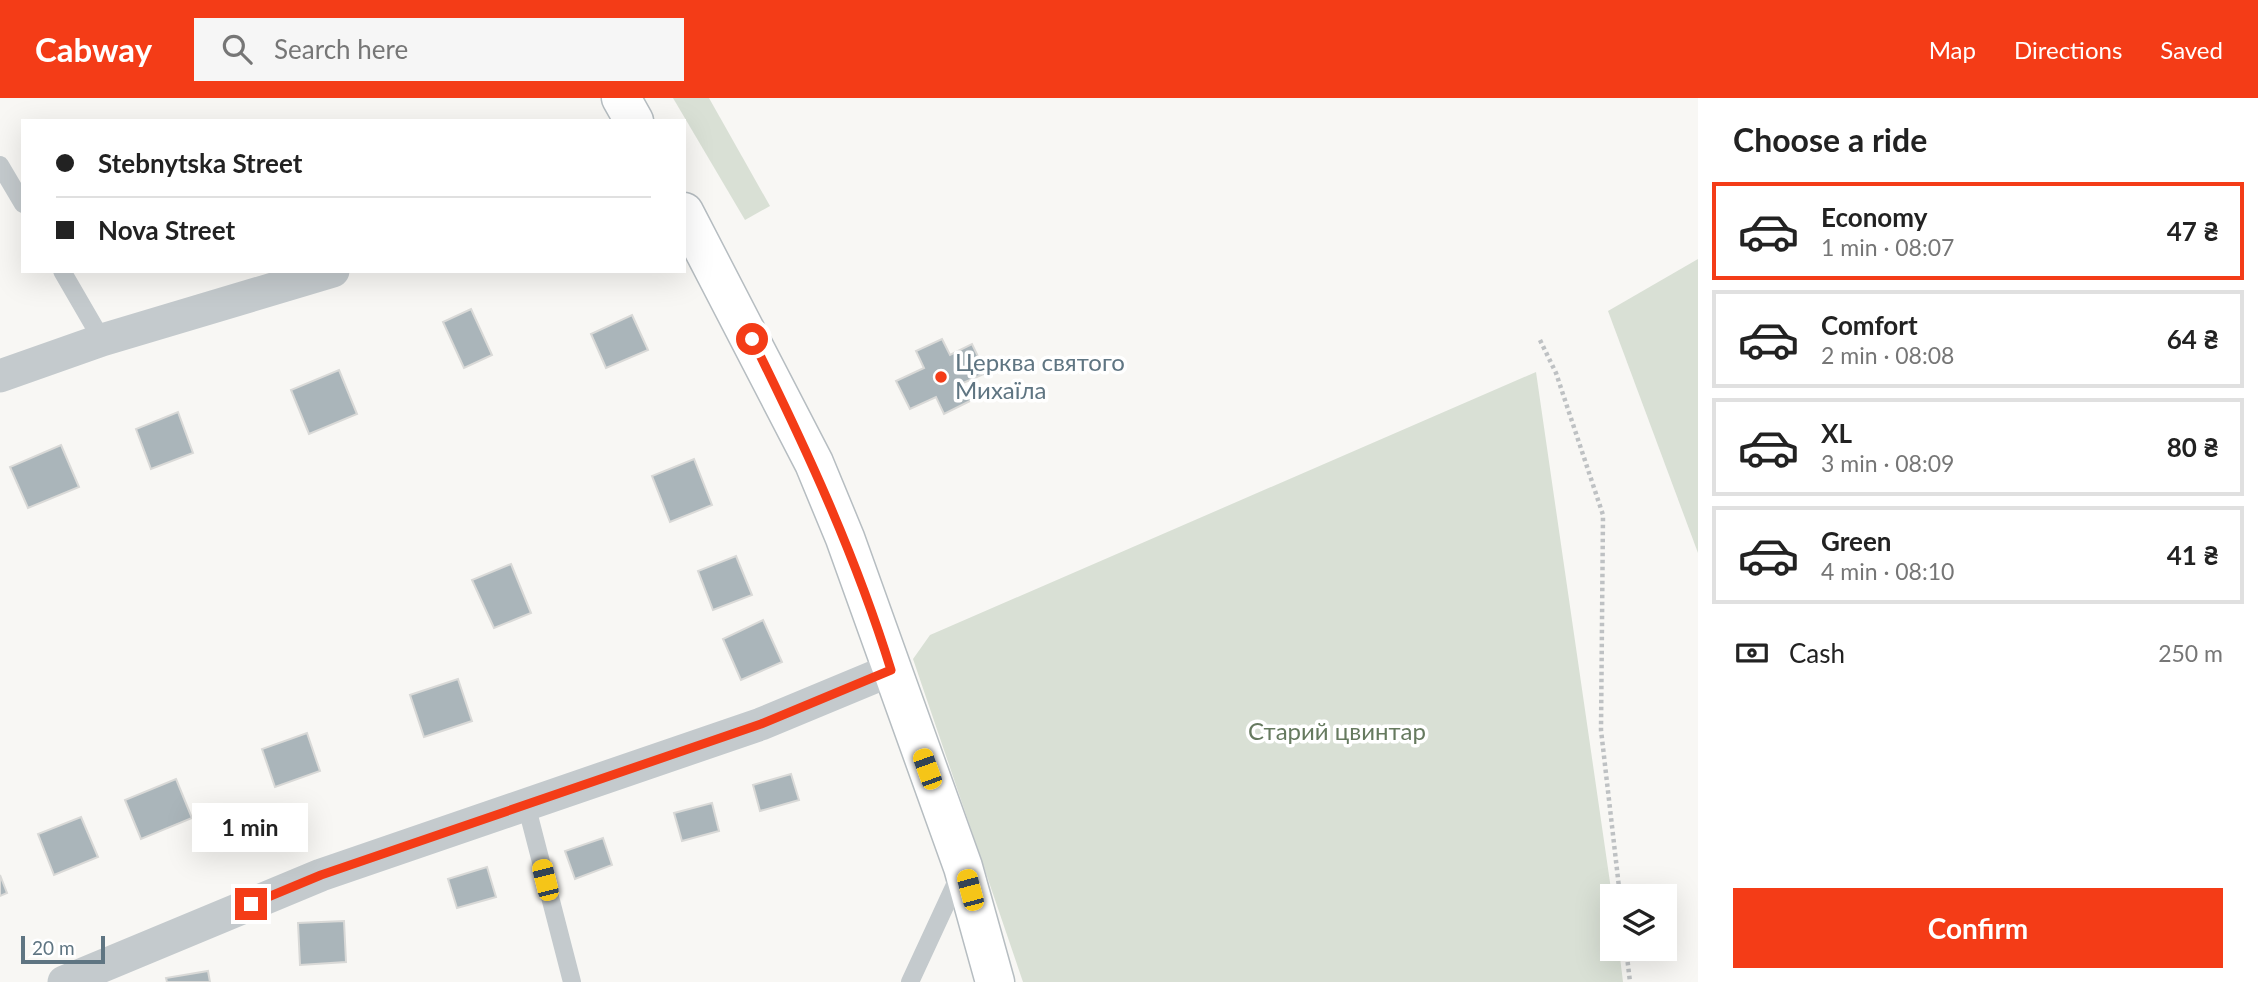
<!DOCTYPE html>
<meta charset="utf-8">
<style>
body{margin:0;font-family:Lato,sans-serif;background:#f6f6f6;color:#222;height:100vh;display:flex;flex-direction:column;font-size:26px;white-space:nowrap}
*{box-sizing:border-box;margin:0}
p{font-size:23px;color:#767676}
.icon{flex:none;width:38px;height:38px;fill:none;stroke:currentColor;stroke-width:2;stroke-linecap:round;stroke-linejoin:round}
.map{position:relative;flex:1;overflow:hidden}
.details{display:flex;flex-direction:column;background:#fff;width:560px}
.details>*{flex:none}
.banner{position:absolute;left:21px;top:21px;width:665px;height:154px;border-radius:0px;box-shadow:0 7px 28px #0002;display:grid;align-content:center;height:154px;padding:0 35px;background:#fff}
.controls{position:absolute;left:1600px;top:786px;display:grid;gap:14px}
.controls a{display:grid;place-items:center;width:77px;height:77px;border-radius:0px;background:#fff;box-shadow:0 7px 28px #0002;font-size:35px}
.scale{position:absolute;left:21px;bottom:18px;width:84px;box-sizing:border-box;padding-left:7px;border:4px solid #5f7582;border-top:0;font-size:19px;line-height:24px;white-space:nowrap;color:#5f7582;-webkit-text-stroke:5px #fff;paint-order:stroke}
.end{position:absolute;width:32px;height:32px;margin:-16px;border:9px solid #f43c17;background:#fff;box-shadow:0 0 0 4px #fff}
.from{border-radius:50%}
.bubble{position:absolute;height:49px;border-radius:0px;background:#fff;box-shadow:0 7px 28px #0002;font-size:23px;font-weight:700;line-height:49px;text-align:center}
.car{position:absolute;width:21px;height:42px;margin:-21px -10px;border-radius:9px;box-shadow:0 0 5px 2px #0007;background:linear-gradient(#f5c518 24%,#345 0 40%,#f5c518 0 76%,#345 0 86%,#f5c518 0)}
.banner b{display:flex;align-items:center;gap:24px;height:66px;font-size:26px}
.banner b+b{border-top:2px solid #e0e0e0}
.banner i{width:18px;height:18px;background:#222}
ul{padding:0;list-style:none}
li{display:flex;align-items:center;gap:21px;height:98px;margin:0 14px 10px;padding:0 21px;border:4px solid #e0e0e0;border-radius:0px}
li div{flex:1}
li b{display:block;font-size:26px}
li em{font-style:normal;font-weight:700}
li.on{border-color:#f43c17}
li>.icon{width:63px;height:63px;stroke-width:1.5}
h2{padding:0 35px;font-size:32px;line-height:84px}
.pay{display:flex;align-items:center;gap:18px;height:77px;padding:0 35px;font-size:26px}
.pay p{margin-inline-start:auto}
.cta{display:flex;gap:14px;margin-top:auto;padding:14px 35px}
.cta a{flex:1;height:80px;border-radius:0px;background:#f43c17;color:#fff;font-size:28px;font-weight:700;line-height:80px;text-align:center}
header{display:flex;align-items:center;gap:42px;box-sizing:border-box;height:98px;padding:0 35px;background:#f43c17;color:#fff}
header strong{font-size:33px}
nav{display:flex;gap:38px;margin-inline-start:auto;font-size:24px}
.search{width:490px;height:63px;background:#f6f6f6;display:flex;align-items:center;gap:18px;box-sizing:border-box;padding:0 24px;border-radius:0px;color:#767676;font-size:26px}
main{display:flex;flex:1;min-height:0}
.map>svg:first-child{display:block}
.green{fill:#d9e0d5}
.building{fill:#aab5ba;stroke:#d9d9d7;stroke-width:2}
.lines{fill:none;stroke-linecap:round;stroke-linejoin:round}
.secondary-casing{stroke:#b6bdc1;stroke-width:41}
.path{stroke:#bec1c3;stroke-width:4.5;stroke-dasharray:3.5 3.5;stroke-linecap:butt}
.lane{stroke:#c4cacd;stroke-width:18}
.street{stroke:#c4cacd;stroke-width:33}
.secondary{stroke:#fff;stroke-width:38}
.route{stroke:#f43c17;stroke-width:9}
.poi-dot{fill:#f43c17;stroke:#fff;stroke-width:2.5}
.labels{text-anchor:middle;stroke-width:7;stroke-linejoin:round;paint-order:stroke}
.poi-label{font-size:24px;fill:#5f7582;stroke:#fff;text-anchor:start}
.park-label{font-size:24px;fill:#667a5f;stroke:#fff}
</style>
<header>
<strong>Cabway</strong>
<div class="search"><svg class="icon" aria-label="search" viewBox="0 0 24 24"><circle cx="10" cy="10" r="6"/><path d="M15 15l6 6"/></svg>Search here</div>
<nav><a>Map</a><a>Directions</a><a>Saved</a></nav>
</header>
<main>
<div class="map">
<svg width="1698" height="884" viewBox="0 0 1698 884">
<rect width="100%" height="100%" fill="#f8f7f4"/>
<!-- green -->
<g class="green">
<polygon points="673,0 709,0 770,108 745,122"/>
<polygon points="1698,161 1698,455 1608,213"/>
<polygon points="1536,274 1612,798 1612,850 1619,851 1623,884 1023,884 913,561 930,537"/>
</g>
<!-- building -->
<g class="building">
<polygon points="471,211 492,257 464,270 443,224"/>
<polygon points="632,217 648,252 606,270 591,236"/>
<polygon points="942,241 950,257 972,246 986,275 963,285 972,302 944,316 936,299 910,311 896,283 924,270 916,253"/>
<polygon points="339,272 357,316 309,336 291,292"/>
<polygon points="178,314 193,355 151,371 136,331"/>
<polygon points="61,347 79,389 28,410 10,369"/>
<polygon points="694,361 712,407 670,424 652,378"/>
<polygon points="736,458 752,497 713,512 698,473"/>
<polygon points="511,466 531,515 494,530 472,482"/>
<polygon points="763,522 782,564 741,582 723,541"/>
<polygon points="458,581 472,623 424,639 410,597"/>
<polygon points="307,635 320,673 275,689 262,651"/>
<polygon points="791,676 799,702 760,713 753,687"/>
<polygon points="176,681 192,720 141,741 125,702"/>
<polygon points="712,705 719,733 682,743 674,715"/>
<polygon points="81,719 98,759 54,777 38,736"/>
<polygon points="603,740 612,767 575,781 565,753"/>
<polygon points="487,769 496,799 457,810 448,781"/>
<polygon points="0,777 7,795 0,798"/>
<polygon points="344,823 346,864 300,867 298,825"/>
<polygon points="208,873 210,884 167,884 166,880"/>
</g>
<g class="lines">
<!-- secondary casing -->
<g class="secondary-casing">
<g id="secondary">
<polyline points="621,0 634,23"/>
<polyline points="684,114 814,365 845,440 963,769 995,884"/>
</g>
</g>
<!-- path -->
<g class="path">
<polyline points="1540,242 1556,275 1603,417 1601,632 1620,798"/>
<polyline points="1626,850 1630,884"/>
</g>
<!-- lane -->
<g class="lane">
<polyline points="0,67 23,106"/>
<polyline points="62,173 102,242"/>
<polyline points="526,706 572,884"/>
<polyline points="910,884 960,776"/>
</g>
<!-- street -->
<g class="street">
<polyline points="0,278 102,242 333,173"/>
<polyline points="64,884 321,777 761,626 891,572"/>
</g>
<!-- secondary -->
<use href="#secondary" class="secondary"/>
</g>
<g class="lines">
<!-- route -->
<path class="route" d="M 251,806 L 321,777 L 761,626 L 891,572 C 855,456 806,350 752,241"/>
</g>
<!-- markers -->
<circle class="poi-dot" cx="941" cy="279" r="7"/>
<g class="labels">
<!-- poi labels -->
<g class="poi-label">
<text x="955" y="273">Церква святого<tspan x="955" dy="28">Михаїла</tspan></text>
</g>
<!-- park labels -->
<g class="park-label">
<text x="1337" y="642">Старий цвинтар</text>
</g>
</g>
</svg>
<div class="controls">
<a><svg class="icon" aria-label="layers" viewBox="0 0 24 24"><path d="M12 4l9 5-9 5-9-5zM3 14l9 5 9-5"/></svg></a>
</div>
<div class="scale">20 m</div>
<i class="end from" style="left:752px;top:241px"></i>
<i class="end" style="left:251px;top:806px"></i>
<div class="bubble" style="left:192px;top:705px;width:116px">1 min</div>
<i class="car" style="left:927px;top:671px;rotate:340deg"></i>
<i class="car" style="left:545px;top:782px;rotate:346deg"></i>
<i class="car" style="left:970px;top:792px;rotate:345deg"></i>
<div class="banner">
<b><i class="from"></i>Stebnytska Street</b>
<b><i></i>Nova Street</b>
</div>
</div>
<section class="details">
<h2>Choose a ride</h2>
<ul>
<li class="on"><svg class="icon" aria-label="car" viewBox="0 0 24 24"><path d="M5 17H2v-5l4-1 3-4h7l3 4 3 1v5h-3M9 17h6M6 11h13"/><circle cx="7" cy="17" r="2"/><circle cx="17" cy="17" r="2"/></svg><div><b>Economy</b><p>1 min · 08:07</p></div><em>47 ₴</em></li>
<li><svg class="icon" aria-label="car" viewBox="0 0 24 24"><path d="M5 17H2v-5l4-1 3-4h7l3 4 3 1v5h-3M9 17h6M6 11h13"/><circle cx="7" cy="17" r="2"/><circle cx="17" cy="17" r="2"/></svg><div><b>Comfort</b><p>2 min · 08:08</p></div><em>64 ₴</em></li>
<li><svg class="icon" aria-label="car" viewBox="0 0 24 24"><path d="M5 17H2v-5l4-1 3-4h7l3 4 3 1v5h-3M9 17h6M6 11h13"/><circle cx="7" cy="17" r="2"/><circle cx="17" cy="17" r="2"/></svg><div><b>XL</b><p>3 min · 08:09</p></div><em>80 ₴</em></li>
<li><svg class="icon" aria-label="car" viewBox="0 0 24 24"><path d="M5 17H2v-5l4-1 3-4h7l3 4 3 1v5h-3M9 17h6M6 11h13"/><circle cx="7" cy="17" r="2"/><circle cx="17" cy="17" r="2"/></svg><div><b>Green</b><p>4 min · 08:10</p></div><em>41 ₴</em></li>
</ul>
<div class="pay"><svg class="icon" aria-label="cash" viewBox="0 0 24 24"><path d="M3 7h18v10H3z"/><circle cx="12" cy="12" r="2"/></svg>Cash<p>250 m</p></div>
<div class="cta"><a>Confirm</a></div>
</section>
</main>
